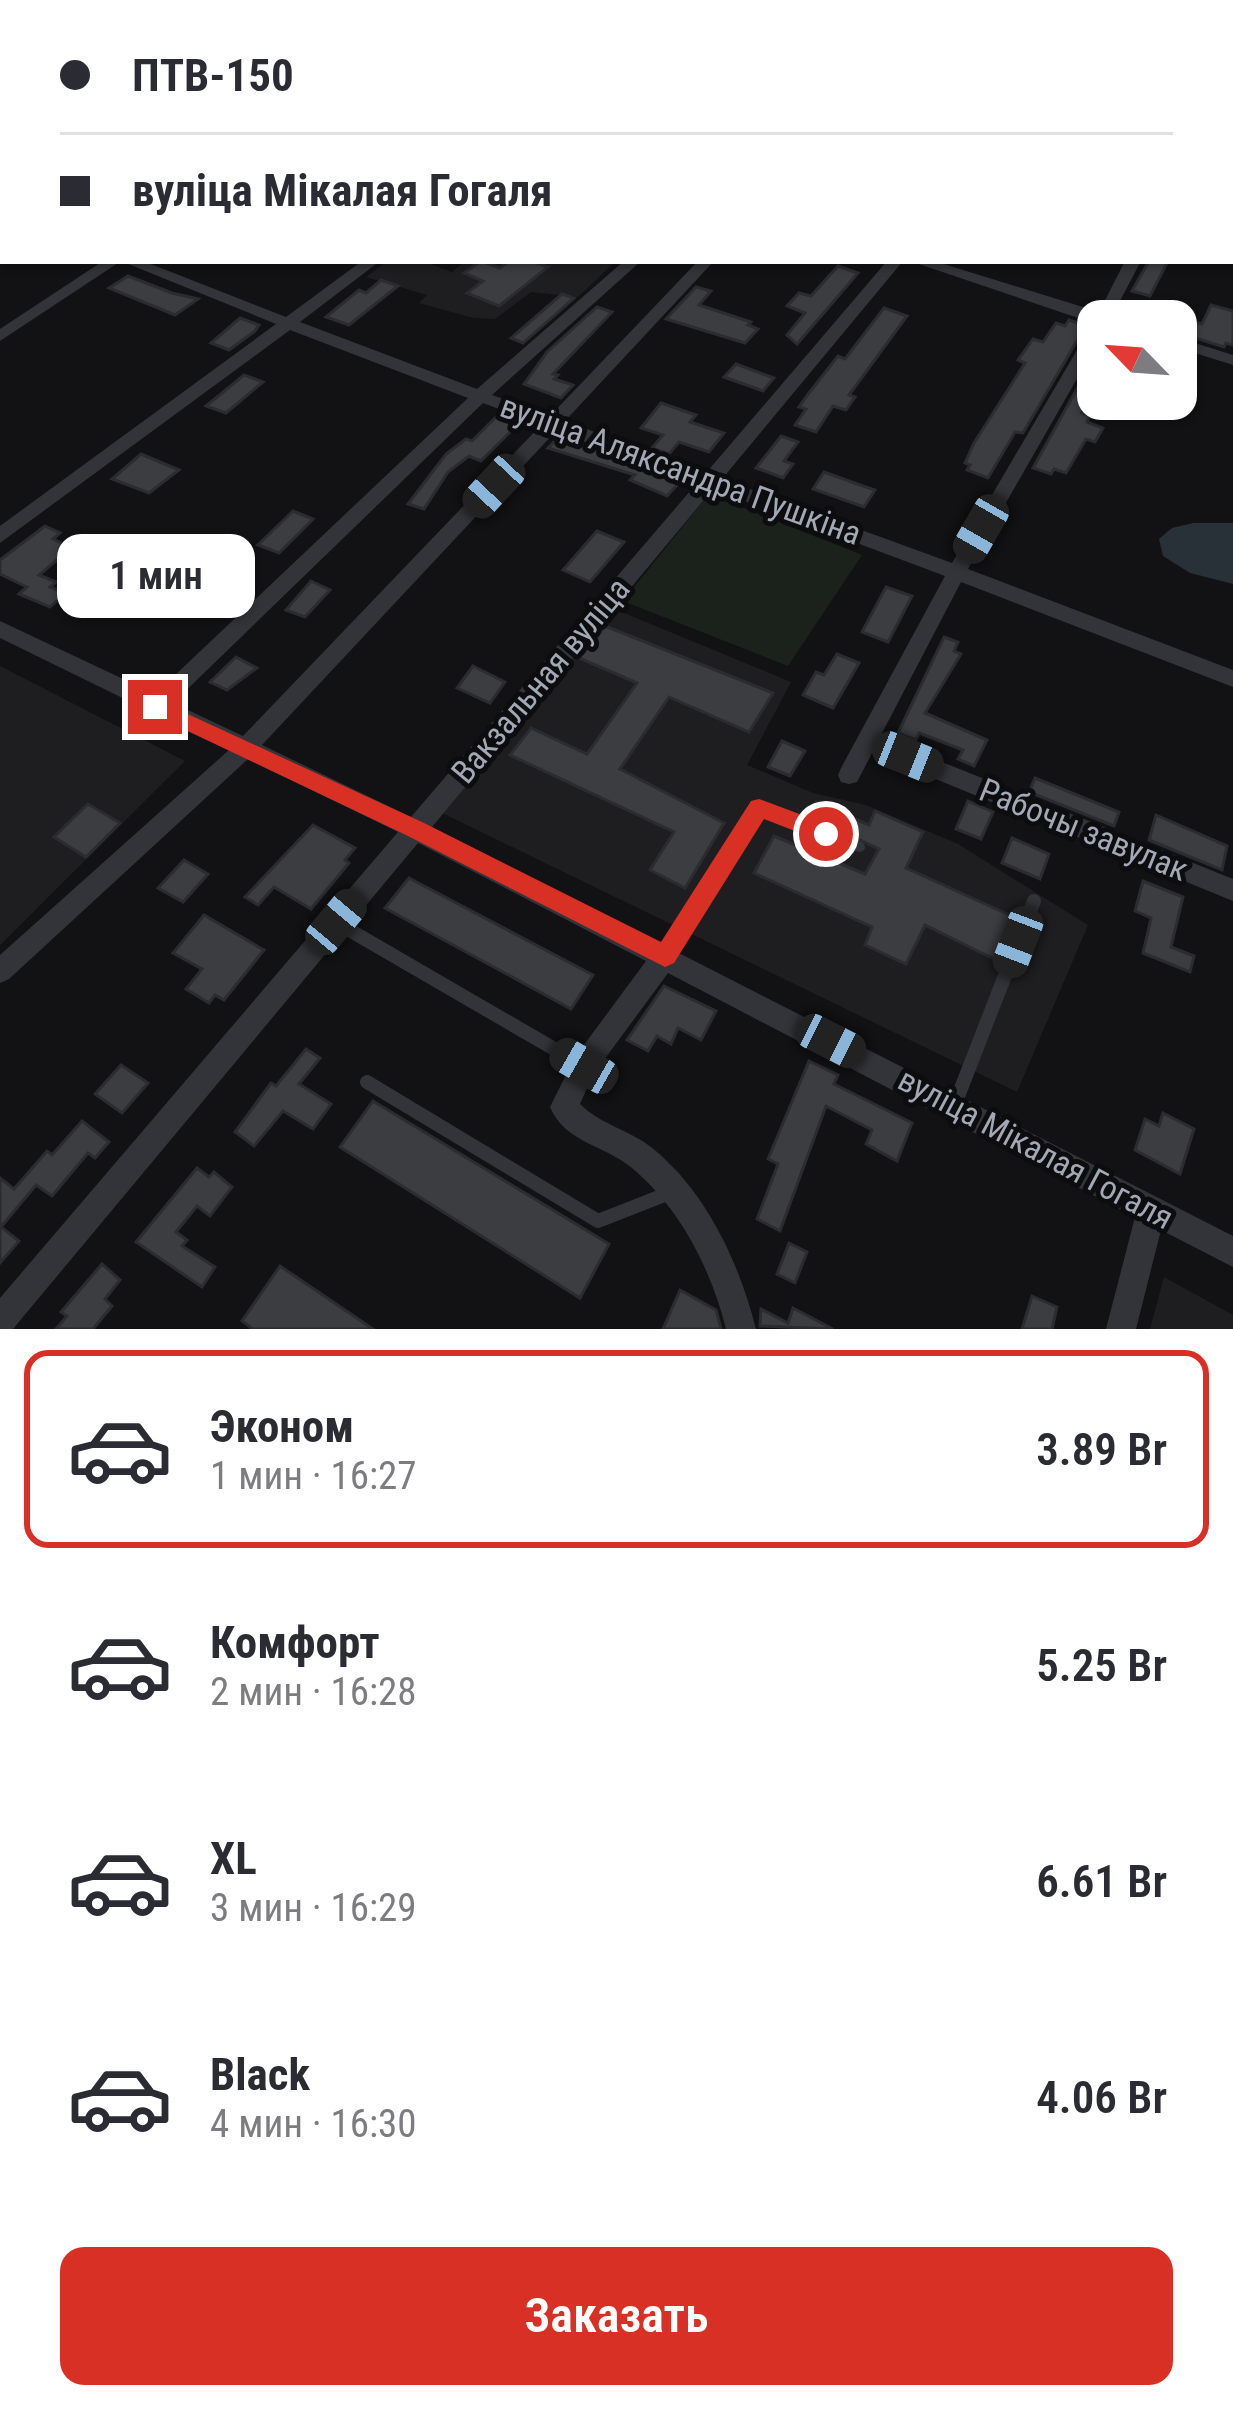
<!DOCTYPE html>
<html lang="ru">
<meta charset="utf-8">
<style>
body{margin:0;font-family:"Roboto Condensed",sans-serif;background:#f2f2f3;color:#2b2b33;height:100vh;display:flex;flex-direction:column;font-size:45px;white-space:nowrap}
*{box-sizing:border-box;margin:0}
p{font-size:39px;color:#7c7c81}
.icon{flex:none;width:66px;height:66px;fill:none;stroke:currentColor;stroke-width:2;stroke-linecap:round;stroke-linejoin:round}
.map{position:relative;height:1329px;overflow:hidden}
.drawer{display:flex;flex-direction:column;background:#fff;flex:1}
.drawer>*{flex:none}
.banner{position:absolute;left:0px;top:0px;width:1233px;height:264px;box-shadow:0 3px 9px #0004;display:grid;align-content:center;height:264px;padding:0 60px;background:#fff}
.needle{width:78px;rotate:295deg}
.tools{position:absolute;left:1077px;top:300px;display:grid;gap:24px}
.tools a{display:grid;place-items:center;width:120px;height:120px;border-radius:24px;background:#fff;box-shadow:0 3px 9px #0004;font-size:60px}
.end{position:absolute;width:54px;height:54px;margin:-27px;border:15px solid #d93025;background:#fff;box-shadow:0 0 0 6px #fff}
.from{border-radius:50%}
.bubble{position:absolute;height:84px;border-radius:24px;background:#fff;box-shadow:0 3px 9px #0004;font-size:39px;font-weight:600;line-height:84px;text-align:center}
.car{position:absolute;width:36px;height:72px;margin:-36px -18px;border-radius:15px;box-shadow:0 0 9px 3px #0007;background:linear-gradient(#222 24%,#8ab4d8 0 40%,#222 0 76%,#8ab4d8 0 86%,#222 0)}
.banner b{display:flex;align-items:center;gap:42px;height:114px;font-size:45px}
.banner b+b{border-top:3px solid #e1e1e2}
.banner i{width:30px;height:30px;background:#2b2b33}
ul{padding:21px 0 0;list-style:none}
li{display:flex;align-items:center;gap:36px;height:198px;margin:0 24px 18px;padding:0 36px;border:6px solid transparent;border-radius:24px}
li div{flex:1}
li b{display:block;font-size:45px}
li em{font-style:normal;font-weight:600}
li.current{border-color:#d93025}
li>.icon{width:108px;height:108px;stroke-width:1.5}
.primary-button{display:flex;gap:24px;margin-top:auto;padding:24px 60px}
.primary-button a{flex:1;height:138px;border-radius:24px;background:#d93025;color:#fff;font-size:48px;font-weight:600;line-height:138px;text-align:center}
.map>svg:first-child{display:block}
.built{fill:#1e1e21}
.green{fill:#1a221b}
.water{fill:#283038}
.building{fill:#3c3d41;stroke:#2c2c30;stroke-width:3}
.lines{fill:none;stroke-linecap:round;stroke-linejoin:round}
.lane-far2{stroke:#333439;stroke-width:6}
.lane-far1{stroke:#333439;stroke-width:10}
.lane{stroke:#333439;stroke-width:14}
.street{fill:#333439;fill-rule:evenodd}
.rail{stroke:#46484e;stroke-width:3;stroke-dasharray:9 8;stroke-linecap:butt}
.route{fill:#d93025}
.labels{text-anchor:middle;stroke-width:10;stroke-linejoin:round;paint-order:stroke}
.street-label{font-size:33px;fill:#a3a8b5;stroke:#0d0d0f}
</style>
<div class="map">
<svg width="1233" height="1329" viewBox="0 0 1233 1329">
<rect width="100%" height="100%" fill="#121214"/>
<!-- built -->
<g class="built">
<polygon points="387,261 422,261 452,272 465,261 616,261 578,297 531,292 495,319 473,318 419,303 427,295 366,277"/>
<polygon points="612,608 791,682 747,765 813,793 866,805 958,844 1088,925 1017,1092 438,811"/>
<polygon points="0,666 185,761 0,945"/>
<polygon points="1164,1277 1233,1315 1233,1329 1150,1329"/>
</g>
<!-- green -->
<polygon class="green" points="709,494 862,555 788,666 623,601"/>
<!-- water -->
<polygon class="water" points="1193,523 1233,523 1233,584 1190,573 1163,556 1159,539 1172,528"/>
<!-- building -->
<g class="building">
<polygon points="481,261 500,268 509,261 532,261 548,267 499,306 467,293 483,281 464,273"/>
<polygon points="1149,261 1168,261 1150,296 1132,291"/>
<polygon points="838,266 858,273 797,344 787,335 805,313 787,306 799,293 811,296"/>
<polygon points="128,276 172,293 198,299 175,315 109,288"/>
<polygon points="381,280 398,286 349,325 326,317 359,290 366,293"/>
<polygon points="696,287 711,291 699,305 751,322 748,325 758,329 745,343 666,319"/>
<polygon points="562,294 574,298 523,343 511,338"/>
<polygon points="1211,305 1233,311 1233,345 1226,343 1224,347 1189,336 1197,323 1202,324"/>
<polygon points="597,307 612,312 553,374 558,375 554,379 573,385 561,398 524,384 547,352"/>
<polygon points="884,308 907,316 849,395 855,397 846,410 833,406 816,432 795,425 806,409 799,407 809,393 838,356 845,359"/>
<polygon points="240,318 259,325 255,331 229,350 211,343"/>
<polygon points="1069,320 1084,325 1082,332 1023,433 1015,432 988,478 967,470 970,465 965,463 974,443 1025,363 1018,360 1033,339 1043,342 1056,323 1065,326"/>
<polygon points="736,364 774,378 763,391 724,377"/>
<polygon points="1089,367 1098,370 1098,386 1082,413 1090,416 1087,422 1103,428 1095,442 1086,439 1066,473 1054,469 1051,474 1033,468"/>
<polygon points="244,375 263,382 226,413 206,406"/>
<polygon points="661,403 696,415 690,422 724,433 709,452 679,442 669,454 652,448 663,435 641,428"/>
<polygon points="499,414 520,422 481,461 469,456 448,472 424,509 408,504 446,454 466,439 472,441"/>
<polygon points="781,436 798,442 784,461 793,464 783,478 756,468"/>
<polygon points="559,437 680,482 667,496 630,480 635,475 548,448"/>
<polygon points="141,454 179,470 149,493 112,479"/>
<polygon points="824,472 860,485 875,490 864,507 813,489"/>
<polygon points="293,511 313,519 279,553 258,545"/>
<polygon points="45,526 60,533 53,539 71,548 39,575 56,582 50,587 65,593 50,607 19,594 27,587 0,574 0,560"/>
<polygon points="597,531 624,542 590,582 563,570"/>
<polygon points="311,581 330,590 305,617 286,610"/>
<polygon points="886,587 912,596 888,642 862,632"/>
<polygon points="605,626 773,693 749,732 669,697 620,769 724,823 685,888 650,870 674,832 510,755 531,728 587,754 637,683 579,658"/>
<polygon points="944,637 958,642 954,651 961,654 925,713 987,740 974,766 958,759 963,750 919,733 916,740 898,733"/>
<polygon points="837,654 859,663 833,708 803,695 816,672 824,675"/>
<polygon points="236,657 257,668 227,690 210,682"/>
<polygon points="473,666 505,682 490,703 457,688"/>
<polygon points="782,741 805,751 790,776 768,767"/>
<polygon points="1035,778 1119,812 1114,826 1029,792"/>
<polygon points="968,801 993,812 981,839 956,829"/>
<polygon points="816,802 869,825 875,811 923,832 906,868 1016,918 998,961 925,925 906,964 865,945 872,927 754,873 774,836 865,874 879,849 808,816"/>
<polygon points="88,804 120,823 86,857 54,837"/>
<polygon points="1156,815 1227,846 1222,870 1149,840"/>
<polygon points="313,825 355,848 345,860 349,863 311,909 274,887 258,905 245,897"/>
<polygon points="1012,838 1049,854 1040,879 1002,863"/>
<polygon points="184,860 208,874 183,902 158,888"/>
<polygon points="409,878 593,975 571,1009 385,908"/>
<polygon points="1143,881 1183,897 1171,947 1194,956 1190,972 1143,953 1151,918 1135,911"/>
<polygon points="204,915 264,950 224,1000 215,995 209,1003 186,989 202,969 173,953"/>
<polygon points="664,986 716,1011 701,1040 678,1028 671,1044 657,1036 648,1051 627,1040"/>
<polygon points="306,1049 320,1058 299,1084 331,1104 313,1129 283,1111 254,1146 235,1132 271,1083 276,1086"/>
<polygon points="809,1061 838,1075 834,1084 912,1123 897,1161 866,1144 872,1130 826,1106 780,1231 757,1219 778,1164 768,1159"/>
<polygon points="121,1065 148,1083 122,1113 95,1094"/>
<polygon points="373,1101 609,1244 580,1298 340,1147"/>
<polygon points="1163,1113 1194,1129 1180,1174 1135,1150 1145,1119 1159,1126"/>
<polygon points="82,1121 109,1142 95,1158 88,1153 52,1196 36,1185 1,1227 19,1241 0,1263 0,1178 14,1189 47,1151 52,1155"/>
<polygon points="197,1168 209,1177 214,1172 232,1187 210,1216 197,1206 176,1232 187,1240 182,1246 215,1267 202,1287 136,1242"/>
<polygon points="789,1243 807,1252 795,1283 777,1274"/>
<polygon points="102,1264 120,1280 105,1299 112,1306 93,1329 56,1329 67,1316 61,1312"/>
<polygon points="280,1266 373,1329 253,1329 242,1321"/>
<polygon points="680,1290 716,1310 721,1329 663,1329"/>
<polygon points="1032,1296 1057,1307 1052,1329 1022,1329"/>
<polygon points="793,1308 833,1329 760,1326 761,1309 788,1323"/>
</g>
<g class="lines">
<!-- lane-far2 -->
<g class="lane-far2">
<polyline points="1185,0 1195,3"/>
<polyline points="647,3 659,0"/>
<polyline points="798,3 804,0"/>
</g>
<!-- lane-far1 -->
<polyline class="lane-far1" points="721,868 759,808 860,847"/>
<!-- lane -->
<g class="lane">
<polyline points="339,924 582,1065"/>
<polyline points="665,956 723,865"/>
<polyline points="367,1082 598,1221 672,1192"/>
<polyline points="955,1104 1034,901"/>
</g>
<!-- street -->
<g class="street">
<polygon points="751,0 769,0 773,3 755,3"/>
<polygon points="1216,0 1233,0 1233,6"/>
<rect x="1230" y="160" width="3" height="8"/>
<polygon points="3,167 3,175 0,176 0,168"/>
<rect x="0" y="210" width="3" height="9"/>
<rect x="1230" y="230" width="3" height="9"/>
<polygon points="103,261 121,261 0,341 0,329"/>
<path d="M 121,261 L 143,261 L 286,317 L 362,261 L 380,261 L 300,322 L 477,389 L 624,261 L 641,261 L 492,395 L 550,416 L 698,261 L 714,261 L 565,421 L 706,473 L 887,261 L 903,261 L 722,479 L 952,563 L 1090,328 L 1096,324 L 910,261 L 934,261 L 1099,312 L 1125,261 L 1141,261 L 1112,316 L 1119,321 L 1098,321 L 1098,342 L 968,569 L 1233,670 L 1233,687 L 961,582 L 880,737 L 1233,879 L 1233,901 L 872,753 L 857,782 L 849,784 L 841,782 L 838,775 L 841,768 L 945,576 L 713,489 L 432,827 L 1233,1236 L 1233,1267 L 1161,1230 L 1136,1329 L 1106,1329 L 1135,1217 L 668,973 L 593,1075 L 580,1104 C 600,1124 629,1130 651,1147 C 706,1191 739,1262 756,1329 L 726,1329 C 711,1269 680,1208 632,1168 C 605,1145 565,1143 550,1107 L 575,1057 L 646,961 L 418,843 L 13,1329 L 0,1329 L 0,1298 L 398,832 L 248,759 L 9,979 L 0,983 L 0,955 L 229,750 L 147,713 L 145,709 L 0,638 L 0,621 L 155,694 L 468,398 L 290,330 L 0,543 L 0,526 L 276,324 ZM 483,403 L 541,425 L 243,736 L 173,703 ZM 556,431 L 697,483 L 411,817 L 262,745 Z"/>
<polygon points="1176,337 1233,355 1233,365 1176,347"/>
</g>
<!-- rail -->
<g class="rail">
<polyline points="1001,0 1010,3"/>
<polyline points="1128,0 1138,3"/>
</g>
</g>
<!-- route -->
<polygon class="route" points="155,699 422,822 661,942 751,801 759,799 834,827 837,834 826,843 764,819 674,963 665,967 406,835 148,712 145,707"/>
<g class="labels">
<!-- street labels -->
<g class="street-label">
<text transform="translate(681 469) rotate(20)" y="12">вуліца Аляксандра Пушкіна</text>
<text transform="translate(540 680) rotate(-50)" y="12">Вакзальная вуліца</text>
<text transform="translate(1084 829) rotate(22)" y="12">Рабочы завулак</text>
<text transform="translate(1036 1148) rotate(28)" y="12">вуліца Мікалая Гогаля</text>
</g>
</g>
</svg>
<div class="tools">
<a><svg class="needle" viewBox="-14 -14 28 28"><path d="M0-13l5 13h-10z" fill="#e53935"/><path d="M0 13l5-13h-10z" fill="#7c7c81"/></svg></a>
</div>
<i class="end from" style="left:826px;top:834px"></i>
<i class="end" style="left:155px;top:707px"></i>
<div class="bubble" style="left:57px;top:534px;width:198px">1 мин</div>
<i class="car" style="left:494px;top:486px;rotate:223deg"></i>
<i class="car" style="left:981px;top:529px;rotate:210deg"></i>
<i class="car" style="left:908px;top:757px;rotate:112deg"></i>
<i class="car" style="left:336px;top:922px;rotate:40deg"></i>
<i class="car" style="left:1018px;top:942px;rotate:201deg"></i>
<i class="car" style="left:831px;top:1041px;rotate:117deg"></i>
<i class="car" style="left:584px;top:1066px;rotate:300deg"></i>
<div class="banner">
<b><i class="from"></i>ПТВ-150</b>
<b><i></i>вуліца Мікалая Гогаля</b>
</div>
</div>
<section class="drawer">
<ul>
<li class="current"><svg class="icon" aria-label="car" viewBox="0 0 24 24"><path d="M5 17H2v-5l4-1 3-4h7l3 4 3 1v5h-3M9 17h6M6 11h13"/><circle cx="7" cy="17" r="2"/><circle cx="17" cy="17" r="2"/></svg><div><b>Эконом</b><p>1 мин · 16:27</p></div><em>3.89 Br</em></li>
<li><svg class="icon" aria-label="car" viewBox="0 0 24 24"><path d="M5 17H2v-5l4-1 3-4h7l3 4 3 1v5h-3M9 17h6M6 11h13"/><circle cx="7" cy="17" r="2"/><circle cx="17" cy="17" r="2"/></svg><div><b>Комфорт</b><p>2 мин · 16:28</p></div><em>5.25 Br</em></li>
<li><svg class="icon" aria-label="car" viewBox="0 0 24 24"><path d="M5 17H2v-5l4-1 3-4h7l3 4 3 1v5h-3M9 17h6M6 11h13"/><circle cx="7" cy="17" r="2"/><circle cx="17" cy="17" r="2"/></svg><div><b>XL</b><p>3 мин · 16:29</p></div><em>6.61 Br</em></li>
<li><svg class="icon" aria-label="car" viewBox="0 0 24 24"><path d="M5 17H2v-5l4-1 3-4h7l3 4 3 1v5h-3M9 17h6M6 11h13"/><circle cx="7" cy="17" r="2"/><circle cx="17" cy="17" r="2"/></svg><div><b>Black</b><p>4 мин · 16:30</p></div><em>4.06 Br</em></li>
</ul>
<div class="primary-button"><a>Заказать</a></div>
</section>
